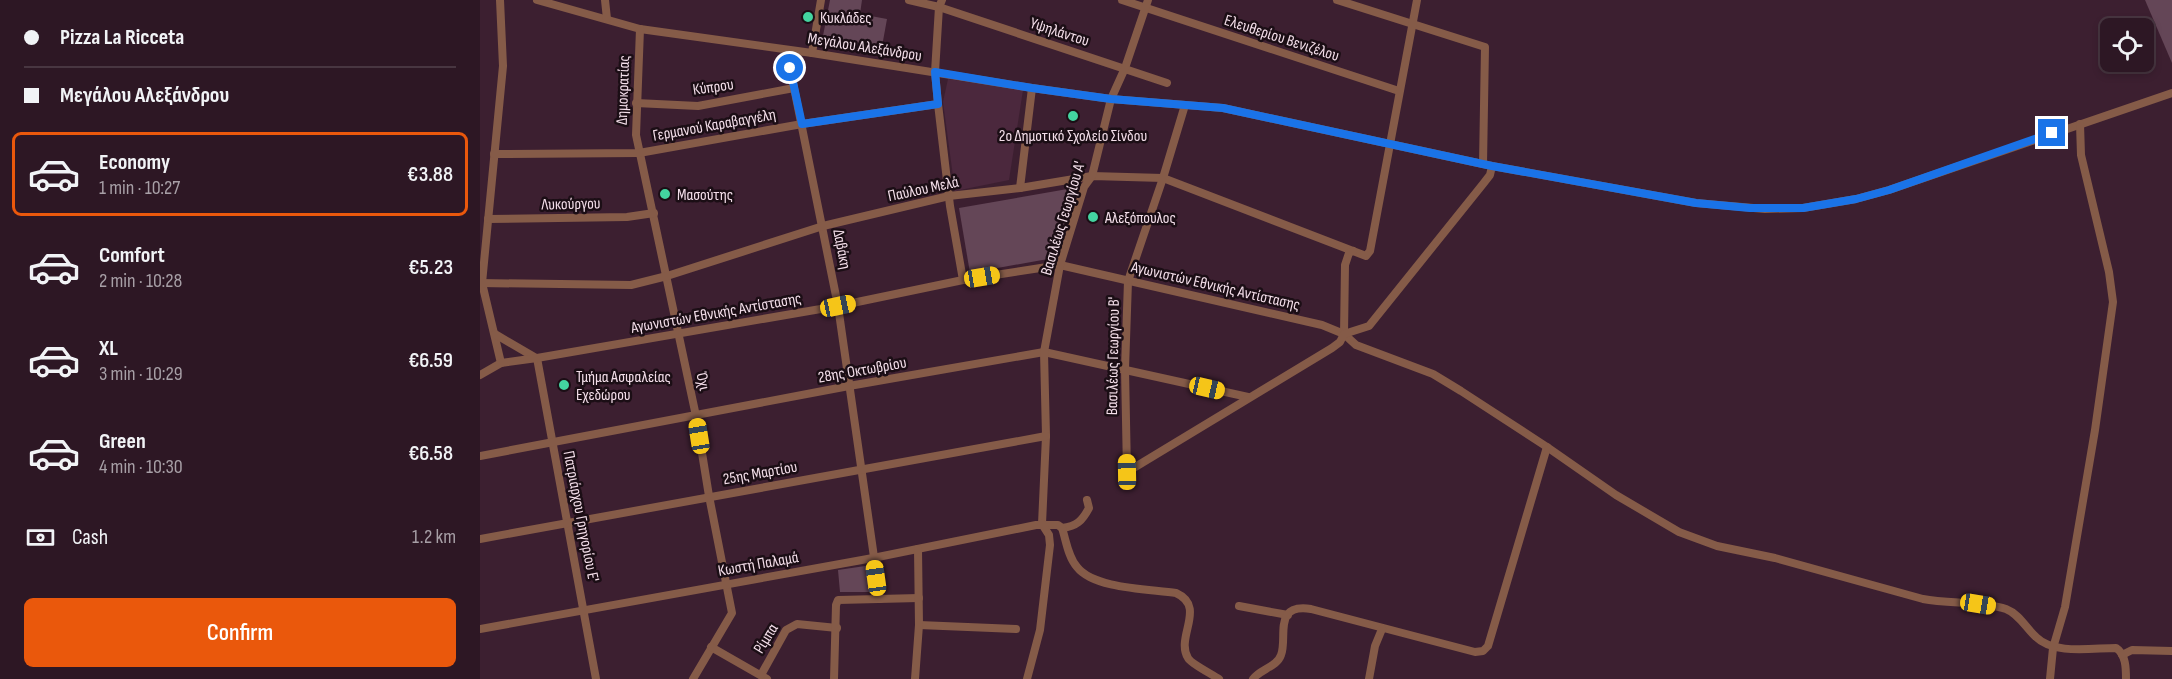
<!DOCTYPE html>
<meta charset="utf-8">
<style>
body{margin:0;font-family:"Sofia Sans Condensed",sans-serif;background:#392431;color:#f1f3f6;height:100vh;display:flex;flex-direction:column;font-size:22px;white-space:nowrap}
*{box-sizing:border-box;margin:0}
p{font-size:20px;color:#a79fa6}
.icon{flex:none;width:33px;height:33px;fill:none;stroke:currentColor;stroke-width:2;stroke-linecap:round;stroke-linejoin:round}
.map{position:relative;flex:1;overflow:hidden}
.side{display:flex;flex-direction:column;background:#2d1724;width:480px}
.side>*{flex:none}
.banner{display:grid;align-content:center;height:132px;padding:0 24px;background:#2d1724}
.fabs{position:absolute;left:1620px;top:18px;display:grid;gap:12px}
.fabs a{display:grid;place-items:center;width:54px;height:54px;border-radius:9px;background:#2d1724;box-shadow:0 3px 9px #0003,0 0 0 2px #483641;font-size:30px}
.end{position:absolute;width:27px;height:27px;margin:-14px;border:8px solid #1a73e8;background:#fff;box-shadow:0 0 0 3px #fff}
.from{border-radius:50%}
.car{position:absolute;width:18px;height:36px;margin:-18px -9px;border-radius:8px;box-shadow:0 0 4px 2px #0007;background:linear-gradient(#f5c518 24%,#345 0 40%,#f5c518 0 76%,#345 0 86%,#f5c518 0)}
.banner b{display:flex;align-items:center;gap:21px;height:57px;font-size:22px}
.banner b+b{border-top:2px solid #483641}
.banner i{width:15px;height:15px;background:#f1f3f6}
ul{padding:0;list-style:none}
li{display:flex;align-items:center;gap:18px;height:84px;margin:0 12px 9px;padding:0 12px;border:3px solid transparent;border-radius:9px}
li div{flex:1}
li b{display:block;font-size:22px}
li em{font-style:normal;font-weight:600}
li.on{border-color:#ea580c}
li>.icon{width:54px;height:54px;stroke-width:1.5}
.pay{display:flex;align-items:center;gap:15px;height:66px;padding:0 24px;font-size:22px}
.pay p{margin-inline-start:auto}
.button{display:flex;gap:12px;margin-top:auto;padding:12px 24px}
.button a{flex:1;height:69px;border-radius:9px;background:#ea580c;color:#fff;font-size:24px;font-weight:600;line-height:69px;text-align:center}
main{display:flex;flex:1;min-height:0}
.map>svg:first-child{display:block}
.built{fill:#4b283d}
.green{fill:#644657}
.lines{fill:none;stroke-linecap:round;stroke-linejoin:round}
.minor{stroke:#855b48;stroke-width:8}
.route{stroke:#1a73e8;stroke-width:8}
.poi-dot{fill:#43d4a0;stroke:#1b0e15;stroke-width:2}
.labels{text-anchor:middle;stroke-width:5;stroke-linejoin:round;paint-order:stroke}
.poi-label{font-size:16px;fill:#f4dfea;stroke:#1b0e15;text-anchor:start}
.street-label{font-size:16px;fill:#f4dfea;stroke:#1b0e15}
</style>
<main>
<section class="side">
<div class="banner">
<b><i class="from"></i>Pizza La Ricceta</b>
<b><i></i>Μεγάλου Αλεξάνδρου</b>
</div>
<ul>
<li class="on"><svg class="icon" aria-label="car" viewBox="0 0 24 24"><path d="M5 17H2v-5l4-1 3-4h7l3 4 3 1v5h-3M9 17h6M6 11h13"/><circle cx="7" cy="17" r="2"/><circle cx="17" cy="17" r="2"/></svg><div><b>Economy</b><p>1 min · 10:27</p></div><em>€3.88</em></li>
<li><svg class="icon" aria-label="car" viewBox="0 0 24 24"><path d="M5 17H2v-5l4-1 3-4h7l3 4 3 1v5h-3M9 17h6M6 11h13"/><circle cx="7" cy="17" r="2"/><circle cx="17" cy="17" r="2"/></svg><div><b>Comfort</b><p>2 min · 10:28</p></div><em>€5.23</em></li>
<li><svg class="icon" aria-label="car" viewBox="0 0 24 24"><path d="M5 17H2v-5l4-1 3-4h7l3 4 3 1v5h-3M9 17h6M6 11h13"/><circle cx="7" cy="17" r="2"/><circle cx="17" cy="17" r="2"/></svg><div><b>XL</b><p>3 min · 10:29</p></div><em>€6.59</em></li>
<li><svg class="icon" aria-label="car" viewBox="0 0 24 24"><path d="M5 17H2v-5l4-1 3-4h7l3 4 3 1v5h-3M9 17h6M6 11h13"/><circle cx="7" cy="17" r="2"/><circle cx="17" cy="17" r="2"/></svg><div><b>Green</b><p>4 min · 10:30</p></div><em>€6.58</em></li>
</ul>
<div class="pay"><svg class="icon" aria-label="cash" viewBox="0 0 24 24"><path d="M3 7h18v10H3z"/><circle cx="12" cy="12" r="2"/></svg>Cash<p>1.2 km</p></div>
<div class="button"><a>Confirm</a></div>
</section>
<div class="map">
<svg width="1692" height="679" viewBox="0 0 1692 679">
<rect width="100%" height="100%" fill="#3c1f30"/>
<!-- built -->
<polygon class="built" points="468,79 543,90 529,180 475,191 463,102"/>
<!-- green -->
<g class="green">
<polygon points="350,0 382,0 380,14 407,19 401,52 342,41"/>
<polygon points="1665,0 1692,0 1692,63"/>
<polygon points="599,187 579,257 490,273 479,208"/>
<polygon points="392,565 396,592 360,592 358,570"/>
</g>
<g class="lines">
<!-- minor -->
<g class="minor">
<polyline points="20,0 23,66 2,283 21,363"/>
<polyline points="57,0 160,29 332,53 552,88 631,99 743,108 1012,166 1216,203 1285,209 1323,208 1376,199 1409,190 1692,93"/>
<polyline points="125,0 127,19"/>
<polyline points="429,0 459,7 687,83"/>
<polyline points="462,0 459,7 455,72 458,104 470,206 483,280"/>
<polyline points="642,0 919,91"/>
<polyline points="857,0 1005,47 1003,164"/>
<polyline points="160,29 156,135 216,416 229,496 252,613 213,679"/>
<polyline points="308,50 310,68 358,306 400,599"/>
<polyline points="332,53 341,0"/>
<polyline points="156,103 218,106 314,88"/>
<polyline points="14,154 159,153 322,124 458,104"/>
<polyline points="540,188 552,88"/>
<polyline points="8,219 147,217 174,213"/>
<polyline points="0,283 151,285 187,276 343,226 469,196 540,188 612,176 683,178 886,256 890,251 937,0"/>
<polyline points="15,334 56,358"/>
<polyline points="864,334 865,265 869,253 873,251"/>
<polyline points="57,358 116,679"/>
<path d="M 0,375 L 21,363 L 57,358 L 358,306 L 483,280 L 580,265 L 842,325 L 864,334 L 876,345 L 953,374 L 981,391 L 1067,447 L 1136,495 L 1199,532 L 1237,546 L 1295,558 L 1443,599 C 1469,604 1502,601 1526,609 C 1539,614 1546,628 1556,637 C 1574,655 1612,648 1636,648 C 1646,654 1646,669 1646,679"/>
<polyline points="0,456 369,386 564,352 768,397"/>
<polyline points="647,472 852,348 860,342 864,334 889,326 1003,184 1010,175 1012,166"/>
<polyline points="647,472 645,369 648,281 683,178 705,105"/>
<polyline points="562,524 566,436 564,352 580,265 604,187 612,176 631,99 645,68 668,0"/>
<path d="M 582,528 C 597,526 602,521 609,508 L 607,500"/>
<polyline points="0,539 566,436"/>
<polyline points="759,606 808,615"/>
<polyline points="439,625 536,629"/>
<path d="M 0,629 L 393,558 L 556,525 L 578,525 L 582,528 C 586,540 588,557 597,567 C 614,589 669,589 696,593 C 727,607 695,637 708,658 C 711,664 732,674 739,679"/>
<polyline points="231,647 287,679"/>
<polyline points="1642,655 1652,650 1692,651"/>
<polyline points="281,675 306,630 317,624 357,628"/>
<polyline points="354,679 356,605 358,600 439,598"/>
<polyline points="435,679 439,625 438,549"/>
<polyline points="547,679 560,630 570,545 569,535 562,524"/>
<path d="M 773,679 C 780,669 797,667 801,655 C 808,638 792,603 831,609 L 995,652 L 1003,651 L 1008,646 L 1067,447"/>
<polyline points="889,679 895,646 902,629"/>
<polyline points="1570,679 1573,648 1585,607 1615,430 1633,302 1629,272 1601,155 1600,124"/>
</g>
</g>
<g class="lines">
<!-- route -->
<polyline class="route" points="310,68 322,124 458,104 455,72 552,88 631,99 743,108 1012,166 1216,203 1270,208 1323,208 1376,199 1409,190 1572,133"/>
</g>
<!-- markers -->
<g class="poi-dot">
<circle cx="328" cy="17" r="6"/>
<circle cx="593" cy="116" r="6"/>
<circle cx="185" cy="194" r="6"/>
<circle cx="613" cy="217" r="6"/>
<circle cx="84" cy="385" r="6"/>
</g>
<g class="labels">
<!-- poi labels -->
<g class="poi-label">
<text x="340" y="23">Κυκλάδες</text>
<text x="593" y="141" text-anchor="middle">2o Δημοτικό Σχολείο Σίνδου</text>
<text x="197" y="200">Μασούτης</text>
<text x="625" y="223">Αλεξόπουλος</text>
<text x="96" y="382">Τμήμα Ασφαλείας<tspan x="96" dy="18">Εχεδώρου</tspan></text>
</g>
<!-- street labels -->
<g class="street-label">
<text transform="translate(580 31) rotate(18)" y="6">Υψηλάντου</text>
<text transform="translate(802 37) rotate(18)" y="6">Ελευθερίου Βενιζέλου</text>
<text transform="translate(385 46) rotate(9)" y="6">Μεγάλου Αλεξάνδρου</text>
<text transform="translate(233 86) rotate(-8)" y="6">Κύπρου</text>
<text transform="translate(142 90) rotate(-88)" y="6">Δημοκρατίας</text>
<text transform="translate(234 124) rotate(-10)" y="6">Γερμανού Καραβαγγέλη</text>
<text transform="translate(443 188) rotate(-12)" y="6">Παύλου Μελά</text>
<text transform="translate(91 203) rotate(-1)" y="6">Λυκούργου</text>
<text transform="translate(582 218) rotate(-73)" y="6">Βασιλέως Γεωργίου Α'</text>
<text transform="translate(363 249) rotate(79)" y="6">Δαβάκη</text>
<text transform="translate(736 285) rotate(13)" y="6">Αγωνιστών Εθνικής Αντίστασης</text>
<text transform="translate(236 312) rotate(-10)" y="6">Αγωνιστών Εθνικής Αντίστασης</text>
<text transform="translate(632 356) rotate(-89)" y="6">Βασιλέως Γεωργίου Β'</text>
<text transform="translate(382 369) rotate(-10)" y="6">28ης Οκτωβρίου</text>
<text transform="translate(224 381) rotate(78)" y="6">Όχι</text>
<text transform="translate(280 472) rotate(-10)" y="6">25ης Μαρτίου</text>
<text transform="translate(102 516) rotate(79)" y="6">Πατριάρχου Γρηγορίου Ε'</text>
<text transform="translate(278 563) rotate(-10)" y="6">Κωστή Παλαμά</text>
<text transform="translate(285 638) rotate(-58)" y="6">Ρίμπα</text>
</g>
</g>
</svg>
<div class="fabs">
<a><svg class="icon" aria-label="locate" viewBox="0 0 24 24"><circle cx="12" cy="12" r="6"/><path d="M12 2v4M12 18v4M2 12h4M18 12h4"/></svg></a>
</div>
<i class="end from" style="left:310px;top:68px"></i>
<i class="end" style="left:1572px;top:133px"></i>
<i class="car" style="left:502px;top:277px;rotate:81deg"></i>
<i class="car" style="left:358px;top:306px;rotate:78deg"></i>
<i class="car" style="left:727px;top:388px;rotate:103deg"></i>
<i class="car" style="left:219px;top:436px;rotate:351deg"></i>
<i class="car" style="left:647px;top:472px;rotate:359deg"></i>
<i class="car" style="left:396px;top:578px;rotate:352deg"></i>
<i class="car" style="left:1498px;top:604px;rotate:99deg"></i>
</div>
</main>
